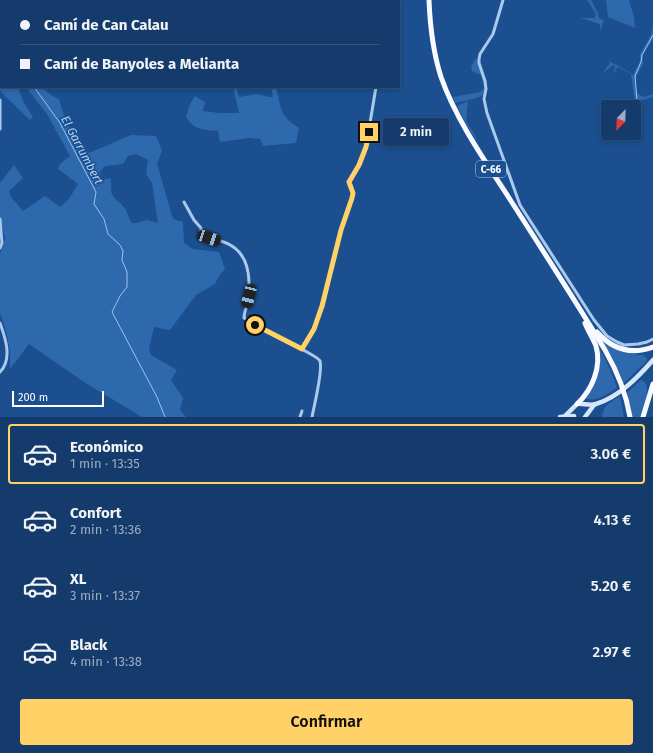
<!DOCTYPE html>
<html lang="es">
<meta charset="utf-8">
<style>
body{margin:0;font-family:"Fira Sans",sans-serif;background:#214673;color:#f1f3f6;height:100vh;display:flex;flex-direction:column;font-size:15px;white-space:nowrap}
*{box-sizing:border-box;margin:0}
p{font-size:13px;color:#9dadc1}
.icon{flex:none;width:22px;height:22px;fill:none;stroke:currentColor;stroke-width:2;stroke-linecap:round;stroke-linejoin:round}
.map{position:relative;height:417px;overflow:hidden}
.side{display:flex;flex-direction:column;background:#143b6b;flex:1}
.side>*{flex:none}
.top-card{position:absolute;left:0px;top:0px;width:400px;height:88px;box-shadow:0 2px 6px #0003,0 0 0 1px #33557e;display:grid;align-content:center;height:88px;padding:0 20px;background:#143b6b}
.needle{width:26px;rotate:203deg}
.buttons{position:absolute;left:601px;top:100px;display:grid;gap:8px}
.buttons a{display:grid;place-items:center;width:40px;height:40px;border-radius:4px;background:#143b6b;box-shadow:0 2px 6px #0003,0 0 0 1px #33557e;font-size:20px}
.scale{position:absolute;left:12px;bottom:10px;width:92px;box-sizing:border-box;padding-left:4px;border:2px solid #fff;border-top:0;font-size:11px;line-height:14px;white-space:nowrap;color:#fff;-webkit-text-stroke:3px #1b4f8f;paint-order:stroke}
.end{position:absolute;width:18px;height:18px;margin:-9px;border:5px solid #ffd166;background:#111;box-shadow:0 0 0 2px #111}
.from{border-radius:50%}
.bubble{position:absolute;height:28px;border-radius:4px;background:#143b6b;box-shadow:0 2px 6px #0003,0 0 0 1px #33557e;font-size:13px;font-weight:600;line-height:28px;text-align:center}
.car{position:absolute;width:12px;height:24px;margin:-12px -6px;border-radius:5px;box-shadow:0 0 3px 1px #0007;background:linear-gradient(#222 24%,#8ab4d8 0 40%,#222 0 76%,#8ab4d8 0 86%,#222 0)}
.top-card b{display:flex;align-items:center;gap:14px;height:38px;font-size:15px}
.top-card b+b{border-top:1px solid #33557e}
.top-card i{width:10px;height:10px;background:#f1f3f6}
ul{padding:7px 0 0;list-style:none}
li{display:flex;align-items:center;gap:12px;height:60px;margin:0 8px 6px;padding:0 12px;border:2px solid transparent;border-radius:4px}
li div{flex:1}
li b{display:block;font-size:15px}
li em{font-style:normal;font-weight:600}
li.active{border-color:#ffd166}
li>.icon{width:36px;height:36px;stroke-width:1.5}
.button{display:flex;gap:8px;margin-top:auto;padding:8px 20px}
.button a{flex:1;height:46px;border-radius:4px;background:#ffd166;color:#111;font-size:16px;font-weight:600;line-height:46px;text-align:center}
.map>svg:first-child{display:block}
.green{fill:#2e69ad;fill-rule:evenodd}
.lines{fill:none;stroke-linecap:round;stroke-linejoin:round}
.stream{stroke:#9cc4f0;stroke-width:1}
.minor{stroke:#a9c9ee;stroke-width:3}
.secondary{stroke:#d6e6fa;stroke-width:4.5}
.trunk{stroke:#f8faff;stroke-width:5}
.route{stroke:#ffd166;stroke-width:5}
.labels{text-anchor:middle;stroke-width:3;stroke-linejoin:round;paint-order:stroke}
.shield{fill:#1b4f8f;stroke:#bbcadd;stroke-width:1}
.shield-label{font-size:10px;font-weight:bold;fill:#fff}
.water-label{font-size:12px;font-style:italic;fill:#b5d3f5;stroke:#1b4f8f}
</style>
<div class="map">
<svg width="653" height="417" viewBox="0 0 653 417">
<rect width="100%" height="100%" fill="#1b4f8f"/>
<!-- green -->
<g class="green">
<polygon points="587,0 591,0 598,13 599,18 604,21 600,31 600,24 580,18 595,18 596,14"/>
<polygon points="606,0 629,0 634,17 635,28 608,17"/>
<polygon points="653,24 653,39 643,55 643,64 636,77 636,89 638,94 644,97 653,94 653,97 635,102 631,74 618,67 613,74 615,66 613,65 602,74 610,63 609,61 626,70 633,75 640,61 640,54 651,35"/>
<polygon points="0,48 1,87 22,87 19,90 24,103 33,117 30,120 4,95 0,90"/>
<path d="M 476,58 C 479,66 490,89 483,95 C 477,99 462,101 455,103 L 453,97 L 480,92 L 484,88 L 481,75 L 472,71 L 471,66 Z"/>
<path d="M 26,87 L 41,87 L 51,95 L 59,99 C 65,121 72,138 89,153 L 131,135 L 156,136 L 162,150 L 157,164 L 173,219 L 183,222 L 184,243 L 193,249 L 219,252 L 225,269 L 219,276 L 215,284 L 196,295 L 170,330 L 154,327 L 149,349 L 151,355 L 177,370 L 171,380 L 183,398 L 180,410 L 186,417 L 142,417 L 84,382 L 29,344 L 10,369 L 10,352 L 6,331 L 0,313 L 0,254 L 5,239 L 0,216 L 0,183 L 14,165 L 23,178 L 9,191 L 11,197 L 23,211 L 45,196 L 60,207 L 69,199 L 78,184 L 58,169 L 60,164 L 70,156 L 47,114 ZM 136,154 L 148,160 L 146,174 L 152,183 L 158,223 L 147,220 L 137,223 L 132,223 C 128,218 128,211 123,206 C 119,201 112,198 111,191 C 111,186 112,183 110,178 L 103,180 L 99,173 L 105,166 L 123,164 L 128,156 Z"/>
<path d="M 233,87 L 236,87 L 239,97 L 257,94 L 269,97 L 273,97 L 271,87 L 276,87 C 281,107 279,116 299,128 L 296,143 L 263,146 L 260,139 L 249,138 L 220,142 L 218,131 C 205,130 193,130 186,117 L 190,104 L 195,96 L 205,102 L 203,111 L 219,113 L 239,113 Z"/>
<polygon points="468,101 466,121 475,135 477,142 464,120 457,106"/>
<path d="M 601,339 C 613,350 627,354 643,355 L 647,358 L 647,361 L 624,383 L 613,359 Z"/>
<path d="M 598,345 L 610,369 L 617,388 C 607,394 596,403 584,398 L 596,375 Z"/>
<path d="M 641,380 C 653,383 644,407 641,417 L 632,417 L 627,393 Z"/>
<path d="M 620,396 L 624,417 L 602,417 C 603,405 611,402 620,396 Z"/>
</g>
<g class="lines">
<!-- stream -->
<g class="stream">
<polyline points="0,54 1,55"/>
<polyline points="34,87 60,123 96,192 94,204 104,219 108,234 120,245 123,251 122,260 127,272 127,287 120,296 112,312 157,397 165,417"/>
<polyline points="619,107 632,104 637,100 635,76 641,62 642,55 653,35"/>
</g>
<!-- minor -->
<g class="minor">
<polyline points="503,0 493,34 480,54 479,59 479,63 485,81 486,89 484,99 487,113 520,205 594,320 607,336 617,342 624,345 638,344 647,342 653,339"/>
<polyline points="368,1 368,0"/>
<polyline points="0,100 0,129"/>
<path d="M 184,202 L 194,220 L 201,228 L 201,236 C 231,241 248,250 249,282 C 249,287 250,293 249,297 C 248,305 244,311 244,318 L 302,349 C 306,352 318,357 320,361 C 323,371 314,406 312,417"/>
<polyline points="0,219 2,243 0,248"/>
<path d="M 0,323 C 5,337 13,359 0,372"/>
<polyline points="302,349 314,329 323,306 341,229 352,199 353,193 349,183 359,165 366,147 376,87"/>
<polyline points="300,417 302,411"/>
</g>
<!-- secondary -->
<g class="secondary">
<path d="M 565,416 L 577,404 C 583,403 589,406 596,404 C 619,397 638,377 653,360"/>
<polyline points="560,417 574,416"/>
<polyline points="585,417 594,405"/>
</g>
<!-- trunk -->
<g class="trunk">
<path d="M 429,0 C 430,26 433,52 441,77 C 457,122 486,162 511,201 C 543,251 575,300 605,350 C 617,371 626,393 630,417"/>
<path d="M 597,332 C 612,349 631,355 653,347"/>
<path d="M 577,404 C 592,390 602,367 596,346 C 593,338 588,331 585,323"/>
<polyline points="643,417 653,384"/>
</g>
</g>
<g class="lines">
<!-- route -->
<polyline class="route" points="255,325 302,349 314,329 322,306 341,230 352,198 353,193 349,182 359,165 366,147 369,132"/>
</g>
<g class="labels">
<!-- shield labels -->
<rect class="shield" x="476" y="161" width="30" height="16" rx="3"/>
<g class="shield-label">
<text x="491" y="173">C-66</text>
</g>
<!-- water labels -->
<g class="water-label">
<text transform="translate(82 150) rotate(62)" y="4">El Garrumbert</text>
</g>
</g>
</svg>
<div class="buttons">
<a><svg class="needle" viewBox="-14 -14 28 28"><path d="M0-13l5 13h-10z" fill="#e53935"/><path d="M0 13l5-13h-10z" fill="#9dadc1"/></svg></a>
</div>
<div class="scale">200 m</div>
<i class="end from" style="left:255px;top:325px"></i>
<i class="end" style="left:369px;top:132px"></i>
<div class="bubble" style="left:383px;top:118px;width:66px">2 min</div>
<i class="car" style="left:209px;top:238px;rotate:109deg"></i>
<i class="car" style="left:249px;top:296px;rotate:194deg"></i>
<div class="top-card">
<b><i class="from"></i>Camí de Can Calau</b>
<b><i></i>Camí de Banyoles a Melianta</b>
</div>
</div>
<section class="side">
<ul>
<li class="active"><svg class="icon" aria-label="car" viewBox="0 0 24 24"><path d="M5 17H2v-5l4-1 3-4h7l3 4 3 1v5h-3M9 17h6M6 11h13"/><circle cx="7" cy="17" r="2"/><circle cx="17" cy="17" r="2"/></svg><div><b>Económico</b><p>1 min · 13:35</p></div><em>3.06 €</em></li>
<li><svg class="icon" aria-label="car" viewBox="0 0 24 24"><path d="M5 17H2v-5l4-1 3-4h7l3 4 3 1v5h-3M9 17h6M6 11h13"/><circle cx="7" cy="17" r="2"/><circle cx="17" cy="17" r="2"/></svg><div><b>Confort</b><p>2 min · 13:36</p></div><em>4.13 €</em></li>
<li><svg class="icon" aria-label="car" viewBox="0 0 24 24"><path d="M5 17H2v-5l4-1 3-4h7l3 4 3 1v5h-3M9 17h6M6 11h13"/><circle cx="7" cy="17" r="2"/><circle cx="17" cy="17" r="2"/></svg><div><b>XL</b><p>3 min · 13:37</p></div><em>5.20 €</em></li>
<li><svg class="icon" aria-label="car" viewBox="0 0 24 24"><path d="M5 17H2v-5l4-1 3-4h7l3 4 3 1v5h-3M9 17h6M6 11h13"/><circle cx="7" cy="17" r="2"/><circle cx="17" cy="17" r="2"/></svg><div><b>Black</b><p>4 min · 13:38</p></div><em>2.97 €</em></li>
</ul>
<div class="button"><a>Confirmar</a></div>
</section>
